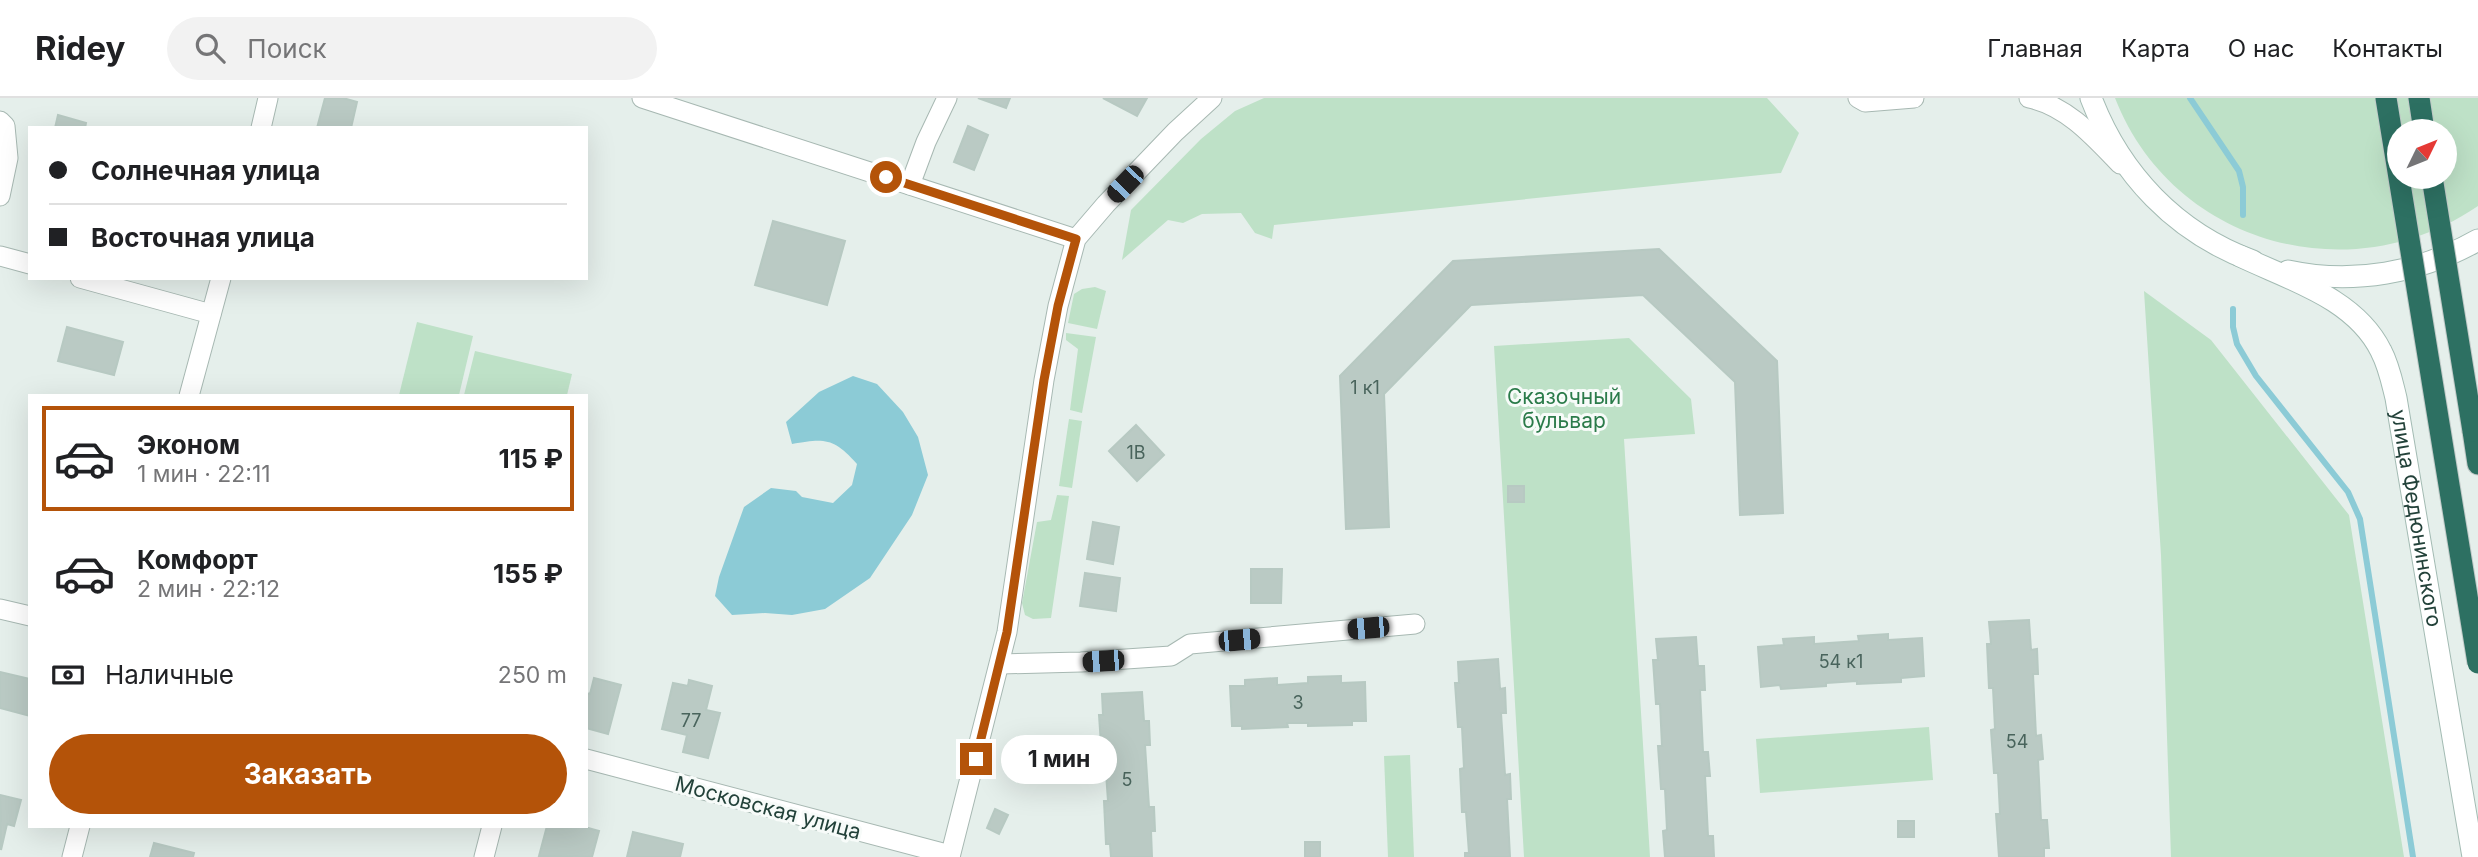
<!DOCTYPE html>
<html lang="ru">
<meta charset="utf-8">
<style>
body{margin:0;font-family:Inter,sans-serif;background:#f2f2f2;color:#202124;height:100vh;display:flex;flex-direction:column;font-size:26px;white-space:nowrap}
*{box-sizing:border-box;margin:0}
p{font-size:23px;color:#757577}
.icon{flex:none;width:38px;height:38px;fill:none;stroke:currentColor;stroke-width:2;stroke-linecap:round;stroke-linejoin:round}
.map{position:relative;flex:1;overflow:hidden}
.panel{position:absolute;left:28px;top:296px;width:560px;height:434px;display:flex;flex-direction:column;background:#fff;border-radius:0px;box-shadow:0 7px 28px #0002}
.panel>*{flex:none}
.banner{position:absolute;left:28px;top:28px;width:560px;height:154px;border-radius:0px;box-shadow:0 7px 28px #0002;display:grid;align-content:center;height:154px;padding:0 21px;background:#fff}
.needle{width:46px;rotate:47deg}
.controls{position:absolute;left:2387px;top:21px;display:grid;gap:14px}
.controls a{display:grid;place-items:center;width:70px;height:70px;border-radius:50%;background:#fff;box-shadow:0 7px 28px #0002;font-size:35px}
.end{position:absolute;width:32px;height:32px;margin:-16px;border:9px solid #b45309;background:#fff;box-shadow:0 0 0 4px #fff}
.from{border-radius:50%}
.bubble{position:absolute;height:49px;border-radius:24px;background:#fff;box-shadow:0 7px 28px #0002;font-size:23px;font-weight:700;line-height:49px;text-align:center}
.car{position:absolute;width:21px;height:42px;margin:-21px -10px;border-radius:9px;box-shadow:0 0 5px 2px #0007;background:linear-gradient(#222 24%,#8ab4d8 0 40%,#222 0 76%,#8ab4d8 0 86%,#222 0)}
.banner b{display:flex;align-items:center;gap:24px;height:66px;font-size:26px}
.banner b+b{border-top:2px solid #e0e0e0}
.banner i{width:18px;height:18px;background:#202124}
ul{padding:12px 0 0;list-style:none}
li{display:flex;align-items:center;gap:21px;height:105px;margin:0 14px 10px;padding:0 7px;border:4px solid transparent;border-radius:0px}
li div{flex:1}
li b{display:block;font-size:26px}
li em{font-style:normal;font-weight:700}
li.current{border-color:#b45309}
li>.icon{width:63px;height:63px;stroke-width:1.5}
.pay{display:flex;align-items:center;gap:18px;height:77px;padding:0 21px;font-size:26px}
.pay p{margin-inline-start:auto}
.cta{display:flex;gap:14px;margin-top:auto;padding:14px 21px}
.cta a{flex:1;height:80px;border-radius:42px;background:#b45309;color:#fff;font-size:28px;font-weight:700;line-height:80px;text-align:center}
header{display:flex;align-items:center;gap:42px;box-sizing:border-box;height:98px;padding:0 35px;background:#fff;border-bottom:2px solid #e0e0e0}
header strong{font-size:33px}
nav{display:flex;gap:38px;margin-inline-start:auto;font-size:24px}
.search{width:490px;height:63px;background:#f2f2f2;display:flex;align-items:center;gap:18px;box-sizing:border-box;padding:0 24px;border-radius:38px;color:#757577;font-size:26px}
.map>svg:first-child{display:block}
.green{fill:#bee1c7;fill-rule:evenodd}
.water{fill:#8ccbd6}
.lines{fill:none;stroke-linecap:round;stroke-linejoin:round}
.stream{stroke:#8ccbd6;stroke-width:6}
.building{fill:#bacac4;stroke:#b7c9c2;stroke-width:2}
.street-casing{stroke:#a7b8b2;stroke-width:21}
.secondary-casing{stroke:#a3bbb3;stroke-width:23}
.highway-casing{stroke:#c1cac8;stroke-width:23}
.street{stroke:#fff;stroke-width:19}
.secondary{stroke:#fff;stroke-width:21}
.highway{stroke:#2d7062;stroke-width:21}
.highway-bridge-casing{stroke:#c1cac8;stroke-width:23;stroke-linecap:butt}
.highway-bridge{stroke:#2d7062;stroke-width:21}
.route{stroke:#b45309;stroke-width:9}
.labels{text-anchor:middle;stroke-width:6;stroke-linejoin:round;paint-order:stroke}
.number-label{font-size:18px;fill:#49645c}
.park-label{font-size:21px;fill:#2b7b4a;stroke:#f7fbf9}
.street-label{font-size:21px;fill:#23423a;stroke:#f7fbf9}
</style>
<header>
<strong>Ridey</strong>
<div class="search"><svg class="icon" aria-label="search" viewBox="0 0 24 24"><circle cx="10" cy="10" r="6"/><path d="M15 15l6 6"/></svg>Поиск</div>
<nav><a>Главная</a><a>Карта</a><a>О нас</a><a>Контакты</a></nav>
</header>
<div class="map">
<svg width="2478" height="759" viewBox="0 0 2478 759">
<rect width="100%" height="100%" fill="#e5efeb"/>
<!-- green -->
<g class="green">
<polygon points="1264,0 1767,0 1799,35 1781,75 1274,127 1272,141 1255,135 1241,115 1202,116 1183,125 1168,122 1122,162 1131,112 1201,41 1235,13"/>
<path d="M 2115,0 L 2478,0 L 2478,108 C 2350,196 2172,146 2115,0 ZM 2399,33 L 2445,33 L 2445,79 L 2399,79 Z"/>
<polygon points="1095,189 1106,193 1097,231 1068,225 1074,196 1082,191"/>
<polygon points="2144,193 2211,242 2349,417 2404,759 2171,759 2161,457"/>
<polygon points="417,224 473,238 459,297 399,297"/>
<polygon points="1066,235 1096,239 1082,315 1070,312 1078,251 1066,242"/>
<polygon points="1629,240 1691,301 1695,336 1624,341 1650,759 1524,759 1494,248"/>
<polygon points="475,253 572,276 567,297 464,297"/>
<polygon points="1069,321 1082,323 1072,390 1059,388"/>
<polygon points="1057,397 1069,398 1051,520 1033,521 1025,517 1022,505 1037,424 1051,422"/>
<polygon points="1929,629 1933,682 1760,695 1756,641"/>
<polygon points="1410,657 1414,759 1388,759 1384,658"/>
</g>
<!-- water -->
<path class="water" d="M 853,278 L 877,286 L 903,314 L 918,339 L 928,377 L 912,417 L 870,480 L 825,511 L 792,517 L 765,515 L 732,517 L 715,498 L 719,479 L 744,409 L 771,390 L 796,393 L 802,399 L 833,405 L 852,387 L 857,366 C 834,340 825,340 792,346 L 786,324 L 819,294 Z"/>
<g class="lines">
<!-- stream -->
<g class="stream">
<polyline points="2190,0 2239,73 2243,89 2243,117"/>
<polyline points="2233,211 2233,229 2237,246 2256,278 2348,394 2360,421 2413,759"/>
</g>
</g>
<!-- building -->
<g class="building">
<polygon points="325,0 343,0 357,4 351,30 317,30"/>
<polygon points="978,0 1010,0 1006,10"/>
<polygon points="1103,0 1147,0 1137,18"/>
<polygon points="58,17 86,25 85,30 55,30"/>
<polygon points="968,28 988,37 974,72 954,64"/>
<polygon points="773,123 845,143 827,207 755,187"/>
<polygon points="1659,151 1777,263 1783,415 1740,417 1735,284 1643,197 1471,207 1384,296 1389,429 1346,431 1340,278 1453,163"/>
<polygon points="67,229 123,244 114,277 58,263"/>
<polygon points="1136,327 1164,357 1137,383 1109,353"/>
<rect x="1508" y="388" width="16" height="16"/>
<polygon points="1093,424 1119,429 1113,466 1087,461"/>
<polygon points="1251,471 1282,471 1281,505 1251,505"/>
<polygon points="1085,475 1120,480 1116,513 1080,508"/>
<polygon points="2029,522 2031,552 2037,551 2038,576 2033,576 2036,638 2041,637 2043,661 2038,662 2041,722 2047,722 2049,750 2044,750 2044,759 1999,759 1996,716 2000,716 1998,675 1994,675 1991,632 1995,631 1993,590 1989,590 1987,546 1991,546 1989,524"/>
<polygon points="1888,536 1888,542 1922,540 1924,578 1901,580 1901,584 1857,586 1857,583 1826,585 1826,588 1781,591 1780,587 1761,589 1758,549 1784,547 1783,541 1814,539 1814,546 1859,543 1858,538"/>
<polygon points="1696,539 1698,568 1704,568 1705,592 1700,592 1703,654 1708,654 1710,678 1705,678 1708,738 1713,738 1714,759 1665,759 1663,733 1667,732 1665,691 1661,691 1658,648 1662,648 1660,606 1656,606 1653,562 1658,562 1656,541"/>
<polygon points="1498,561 1500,591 1505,590 1506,615 1501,615 1505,677 1510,676 1511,701 1507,701 1510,759 1465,759 1465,755 1469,755 1466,714 1462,714 1460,671 1464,670 1462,629 1458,629 1455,585 1459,585 1458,564"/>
<polygon points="0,574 30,581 30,618 0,610"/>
<polygon points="1341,578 1341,585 1365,584 1366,623 1352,623 1352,627 1308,628 1308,625 1287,625 1288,629 1242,631 1242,628 1232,628 1230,588 1245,588 1245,582 1277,580 1277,587 1308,585 1308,579"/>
<polygon points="594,580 621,587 608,636 586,630 586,595 590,596"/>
<polygon points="689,582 712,588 706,612 720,615 708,660 683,654 687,637 662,631 673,585 688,588"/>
<polygon points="1142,594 1144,623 1149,623 1150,647 1145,647 1149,709 1154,709 1155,733 1151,733 1152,759 1111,759 1110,746 1106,746 1104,703 1108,703 1105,661 1102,661 1099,617 1103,617 1102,596"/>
<polygon points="0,697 21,702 14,728 7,726 1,752"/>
<polygon points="995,711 1008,717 999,736 987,730"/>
<rect x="1898" y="723" width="16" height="16"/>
<polygon points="547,728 581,728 599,733 592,759 539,758"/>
<polygon points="633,734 683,746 680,759 627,759"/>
<rect x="1305" y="744" width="15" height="15"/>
<polygon points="154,745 194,755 193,759 150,759"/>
</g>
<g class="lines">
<!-- street casing -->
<g class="street-casing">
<g id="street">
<polyline points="642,0 1076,141"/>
<polyline points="1858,0 1865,4 1914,0"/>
<path d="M 2029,0 C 2067,8 2094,39 2120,66"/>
<polyline points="0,23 5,28 8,60 0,98"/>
<polyline points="261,30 268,0"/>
<polyline points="910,87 926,44 947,0"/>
<polyline points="0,158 30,166"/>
<polyline points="80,180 211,216"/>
<polyline points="189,298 221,180"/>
<polyline points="0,511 30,518"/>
<polyline points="1001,566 1081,564 1171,558 1190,546 1415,526"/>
<polyline points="586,661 950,757"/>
<polyline points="72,759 80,728"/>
<polyline points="484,759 492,728"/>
<polyline points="950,759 1007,534 1044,282 1058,208 1076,141 1106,106 1175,34 1212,0"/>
</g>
</g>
<!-- secondary casing -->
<g class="secondary-casing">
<g id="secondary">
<path d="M 2091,0 C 2120,76 2176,135 2253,163"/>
<path id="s1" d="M 2240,158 C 2290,182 2355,200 2381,253 C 2389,268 2392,284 2396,300 L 2473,759"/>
<path d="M 2288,173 C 2353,187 2420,175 2478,142"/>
</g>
</g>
<!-- highway casing -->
<g class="highway-casing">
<g id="highway">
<polyline points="2419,0 2424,33"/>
<polyline points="2473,333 2478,366"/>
</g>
</g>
<!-- street -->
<use href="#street" class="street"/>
<!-- secondary -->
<use href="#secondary" class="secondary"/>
<!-- highway -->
<use href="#highway" class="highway"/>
<!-- highway-bridge casing -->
<g class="highway-bridge-casing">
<g id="highway-bridge">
<polyline points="2386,0 2478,565"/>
<polyline points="2432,79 2473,333"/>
</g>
</g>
<!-- highway-bridge -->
<use href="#highway-bridge" class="highway-bridge"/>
</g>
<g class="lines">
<!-- route -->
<polyline class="route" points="886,79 1076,141 1058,208 1044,282 1007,534 976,661"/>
</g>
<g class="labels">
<!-- number labels -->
<g class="number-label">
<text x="1365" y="296">1 к1</text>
<text x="1136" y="361">1В</text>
<text x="1841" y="570">54 к1</text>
<text x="1298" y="611">3</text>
<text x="691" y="629">77</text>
<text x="2017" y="650">54</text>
<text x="1127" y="688">5</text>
</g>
<!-- park labels -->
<g class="park-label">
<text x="1564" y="306">Сказочный<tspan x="1564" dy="24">бульвар</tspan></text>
</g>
<!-- street labels -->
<g class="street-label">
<text dy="7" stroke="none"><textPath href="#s1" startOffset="345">улица Федюнинского</textPath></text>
<text transform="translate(768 710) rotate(15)" y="7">Московская улица</text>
</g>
</g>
</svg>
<div class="controls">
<a><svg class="needle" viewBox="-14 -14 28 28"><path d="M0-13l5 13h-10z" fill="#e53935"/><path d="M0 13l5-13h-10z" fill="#757577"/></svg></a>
</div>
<i class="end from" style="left:886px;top:79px"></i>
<i class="end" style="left:976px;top:661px"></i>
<div class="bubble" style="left:1001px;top:637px;width:116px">1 мин</div>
<i class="car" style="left:1125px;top:86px;rotate:224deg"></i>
<i class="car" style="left:1368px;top:530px;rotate:265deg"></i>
<i class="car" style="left:1239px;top:542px;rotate:85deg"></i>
<i class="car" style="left:1103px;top:563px;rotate:266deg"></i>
<div class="banner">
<b><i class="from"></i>Солнечная улица</b>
<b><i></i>Восточная улица</b>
</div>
<section class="panel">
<ul>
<li class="current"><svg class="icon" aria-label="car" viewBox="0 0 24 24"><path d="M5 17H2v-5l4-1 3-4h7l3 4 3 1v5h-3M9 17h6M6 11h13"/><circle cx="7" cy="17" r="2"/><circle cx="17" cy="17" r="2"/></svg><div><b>Эконом</b><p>1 мин · 22:11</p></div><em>115 ₽</em></li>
<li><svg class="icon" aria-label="car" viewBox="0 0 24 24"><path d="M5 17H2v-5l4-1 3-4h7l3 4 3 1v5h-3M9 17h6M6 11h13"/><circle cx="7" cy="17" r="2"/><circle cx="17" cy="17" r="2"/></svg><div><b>Комфорт</b><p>2 мин · 22:12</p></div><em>155 ₽</em></li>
</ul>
<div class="pay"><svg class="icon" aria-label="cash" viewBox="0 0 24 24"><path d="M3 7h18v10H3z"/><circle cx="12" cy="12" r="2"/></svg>Наличные<p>250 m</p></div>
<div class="cta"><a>Заказать</a></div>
</section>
</div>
